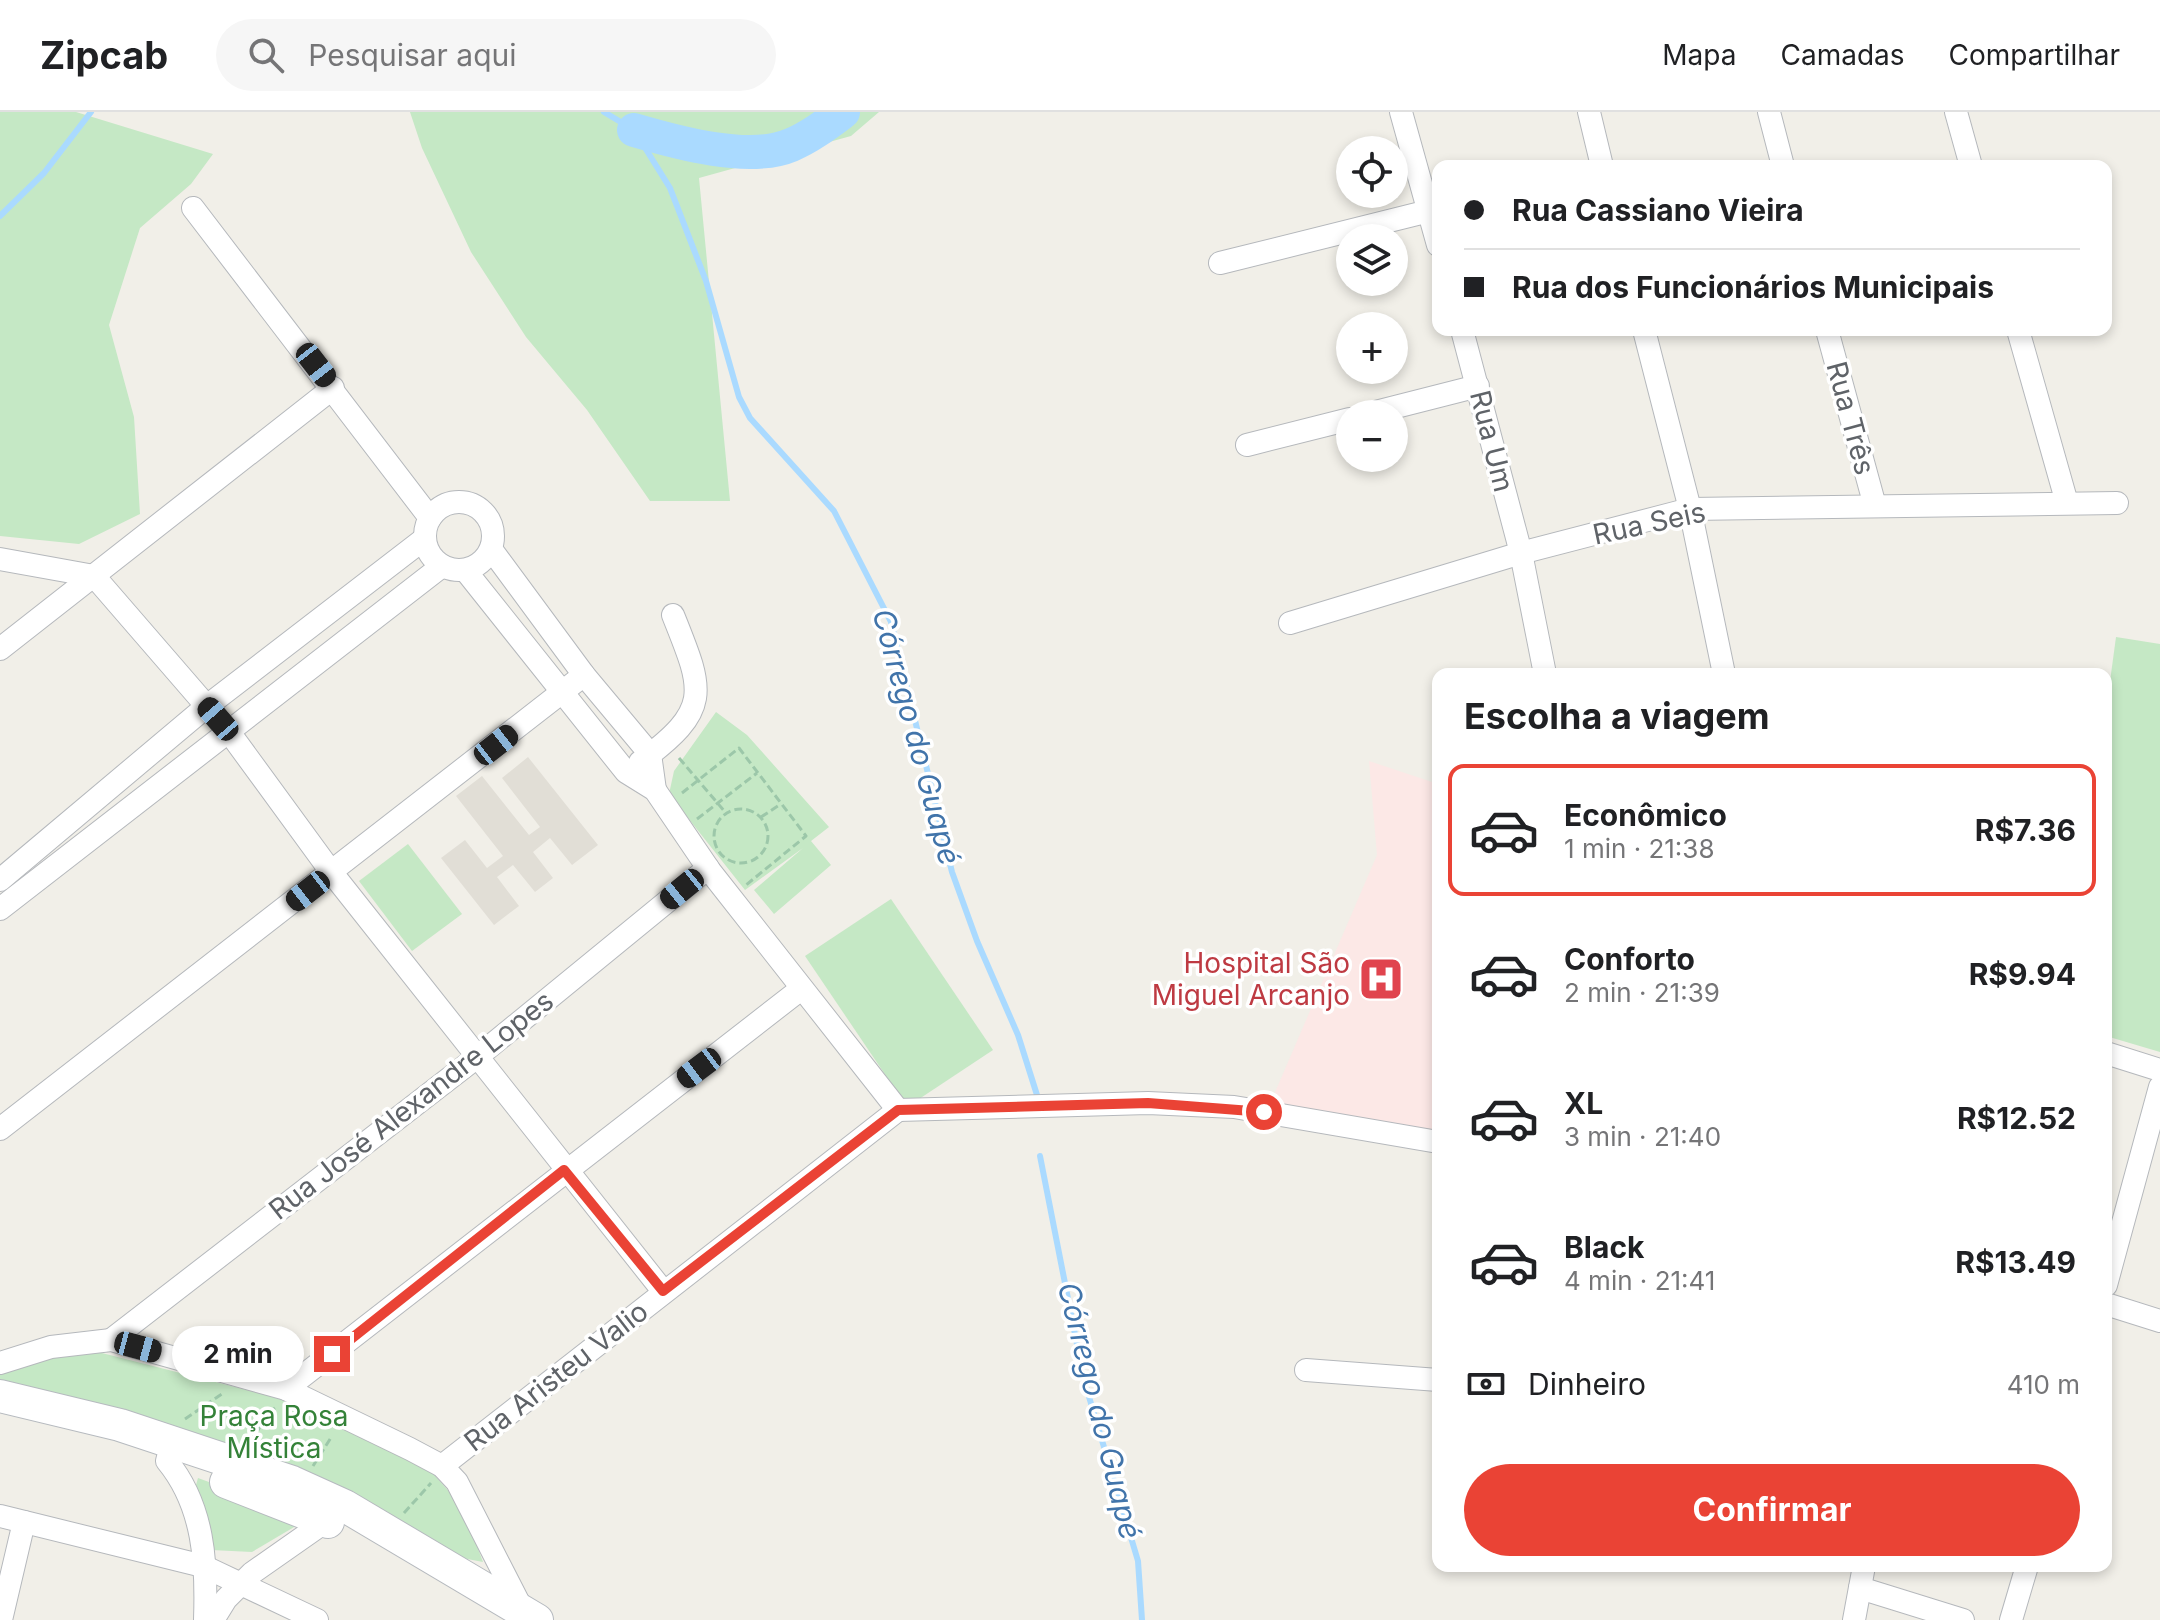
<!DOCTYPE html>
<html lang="pt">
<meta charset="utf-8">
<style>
body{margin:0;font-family:Inter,sans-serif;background:#f6f6f6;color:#202124;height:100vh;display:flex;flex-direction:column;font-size:30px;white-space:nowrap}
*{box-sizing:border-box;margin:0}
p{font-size:26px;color:#757577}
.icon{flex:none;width:44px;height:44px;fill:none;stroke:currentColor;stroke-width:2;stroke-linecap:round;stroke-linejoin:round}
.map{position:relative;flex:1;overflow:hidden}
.sheet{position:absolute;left:1432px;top:556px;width:680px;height:904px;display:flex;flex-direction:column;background:#fff;border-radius:16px;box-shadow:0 4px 12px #0003}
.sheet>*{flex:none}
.hud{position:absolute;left:1432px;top:48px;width:680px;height:176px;border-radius:16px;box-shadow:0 4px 12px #0003;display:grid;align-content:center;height:176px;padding:0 32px;background:#fff}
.fabs{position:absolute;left:1336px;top:24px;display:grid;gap:16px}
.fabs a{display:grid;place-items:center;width:72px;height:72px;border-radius:50%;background:#fff;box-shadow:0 4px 12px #0003;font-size:40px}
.end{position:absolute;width:36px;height:36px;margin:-18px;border:10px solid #ea4335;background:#fff;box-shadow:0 0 0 4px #fff}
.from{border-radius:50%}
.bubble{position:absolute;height:56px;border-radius:28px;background:#fff;box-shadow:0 4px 12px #0003;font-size:26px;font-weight:700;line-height:56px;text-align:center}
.car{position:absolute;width:24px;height:48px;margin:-24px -12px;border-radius:10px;box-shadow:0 0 6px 2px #0007;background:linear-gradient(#222 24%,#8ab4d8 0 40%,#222 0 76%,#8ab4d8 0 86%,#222 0)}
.hud b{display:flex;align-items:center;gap:28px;height:76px;font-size:30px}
.hud b+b{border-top:2px solid #e0e0e0}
.hud i{width:20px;height:20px;background:#202124}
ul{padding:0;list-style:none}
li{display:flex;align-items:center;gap:24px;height:132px;margin:0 16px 12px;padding:0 16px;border:4px solid transparent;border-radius:16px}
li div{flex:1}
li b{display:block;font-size:30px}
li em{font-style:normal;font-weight:700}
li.selected{border-color:#ea4335}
li>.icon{width:72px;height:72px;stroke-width:1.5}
h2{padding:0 32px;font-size:36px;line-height:96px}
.pay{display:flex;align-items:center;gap:20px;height:88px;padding:0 32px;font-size:30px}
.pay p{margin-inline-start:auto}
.cta{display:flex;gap:16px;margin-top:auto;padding:16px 32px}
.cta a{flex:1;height:92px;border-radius:48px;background:#ea4335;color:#fff;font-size:32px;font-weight:700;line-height:92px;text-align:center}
header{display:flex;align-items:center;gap:48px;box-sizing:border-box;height:112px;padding:0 40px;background:#fff;border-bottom:2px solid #e0e0e0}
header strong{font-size:38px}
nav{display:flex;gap:44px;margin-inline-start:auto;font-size:28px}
.search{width:560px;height:72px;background:#f6f6f6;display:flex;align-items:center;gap:20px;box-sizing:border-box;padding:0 28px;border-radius:44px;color:#757577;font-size:30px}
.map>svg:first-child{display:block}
.education{fill:#e1ded6}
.medical{fill:#fce8e6}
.green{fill:#c5e8c5}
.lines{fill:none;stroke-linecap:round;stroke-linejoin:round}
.stream{stroke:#aadaff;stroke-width:6}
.river{stroke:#aadaff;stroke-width:34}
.minor-casing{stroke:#b5b8bc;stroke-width:24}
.secondary-casing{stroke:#b6babf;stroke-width:34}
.path{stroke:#9cc7a9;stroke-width:3;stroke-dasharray:8 4;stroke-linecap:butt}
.minor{stroke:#fff;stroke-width:22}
.secondary{stroke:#fff;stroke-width:32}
.route{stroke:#ea4335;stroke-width:10}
.labels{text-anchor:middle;stroke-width:7;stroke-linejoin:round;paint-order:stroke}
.street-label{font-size:28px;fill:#5f6368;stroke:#fff}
.health-label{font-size:28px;fill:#be3a42;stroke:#fff;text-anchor:end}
.park-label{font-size:28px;fill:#348238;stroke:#fff}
.water-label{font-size:30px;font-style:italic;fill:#4174aa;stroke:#fff}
</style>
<header>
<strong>Zipcab</strong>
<div class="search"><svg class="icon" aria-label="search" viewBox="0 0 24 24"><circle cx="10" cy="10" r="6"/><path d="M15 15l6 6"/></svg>Pesquisar aqui</div>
<nav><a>Mapa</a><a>Camadas</a><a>Compartilhar</a></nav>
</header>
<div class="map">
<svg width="2160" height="1508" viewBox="0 0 2160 1508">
<rect width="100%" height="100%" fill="#f1efe8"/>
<!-- education -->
<polygon class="education" points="528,645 598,733 572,753 550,726 533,740 553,766 535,780 513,753 497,765 519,794 494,813 441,746 465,728 487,756 503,744 456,684 482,664 529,723 540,715 502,666"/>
<!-- medical -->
<polygon class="medical" points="1369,649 1438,672 1438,1021 1270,992 1377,743"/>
<!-- green -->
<g class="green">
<polygon points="0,0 76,0 213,42 191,72 140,116 109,213 134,305 140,402 79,432 0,424"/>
<polygon points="410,0 879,0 851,24 699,66 730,389 650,389 587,298 526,225 471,140 422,36"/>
<polygon points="2116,525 2160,532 2160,940 2106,924 2106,599"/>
<polygon points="716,600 747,623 829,715 811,729 831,753 774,802 754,778 803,736 745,778 669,682 674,659"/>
<polygon points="408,732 462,802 412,839 359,769"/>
<polygon points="891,787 993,938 907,995 805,844"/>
<path d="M 94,1239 L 283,1287 L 429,1357 L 462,1394 L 483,1450 L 462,1446 L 347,1380 L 0,1268 L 0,1263 C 28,1250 63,1241 94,1239 Z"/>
<polygon points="198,1366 296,1402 306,1408 252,1440 211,1438 196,1373"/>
</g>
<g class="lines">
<!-- stream -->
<g class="stream">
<polyline points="604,0 634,18 670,76 706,169 739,285 750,306 834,399 891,510 952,760 977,829 1018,923 1037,983"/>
<polyline points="0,104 44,61 91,0"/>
<polyline points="1040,1044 1084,1268 1138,1449 1142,1508"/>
</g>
<!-- river -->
<path class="river" d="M 634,18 C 675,30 749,51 791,33 C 810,25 827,12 843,0"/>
<!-- minor casing -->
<g class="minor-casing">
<g id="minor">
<polyline points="1401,0 1438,133"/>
<polyline points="1589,0 1602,54"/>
<polyline points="1769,0 1783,54"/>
<polyline points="1956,0 1971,54"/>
<polyline points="193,96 430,406"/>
<polyline points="1220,151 1429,99"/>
<polyline points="1462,218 1521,441 1545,562"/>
<polyline points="1644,218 1690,397 1724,562"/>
<polyline points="1827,218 1875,394"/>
<polyline points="2018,218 2067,391"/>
<polyline points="1368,302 1478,274"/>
<polyline points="1247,333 1350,307"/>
<circle cx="459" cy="424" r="34"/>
<polyline points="491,437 584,563 650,642 655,678"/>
<polyline points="0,447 94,464 229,620 332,761 663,1179"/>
<polyline points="465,458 626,660 655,678 710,759 898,998"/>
<polyline points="1290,511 1521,441 1690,397 2117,391"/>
<polyline points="0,537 333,276"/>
<path d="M 640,650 C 712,597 704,580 673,503"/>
<polyline points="0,768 207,594 424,427"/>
<polyline points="0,797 442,454"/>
<polyline points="2106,941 2160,958"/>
<polyline points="898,998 1148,991 1234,995 1438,1030"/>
<polyline points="0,1017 584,563"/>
<polyline points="2106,1173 2160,975"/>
<polyline points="2106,1192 2160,1209"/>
<polyline points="111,1228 477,945 708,756"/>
<polyline points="0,1251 51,1235 111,1228 286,1277 410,1337 442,1354 457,1370 522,1497 519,1501"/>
<polyline points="1306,1258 1438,1268"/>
<polyline points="286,1277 801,877"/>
<path d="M 172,1330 L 167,1349 C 204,1394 207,1451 205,1508"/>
<polyline points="442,1354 898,998"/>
<polyline points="0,1404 203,1454 317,1508"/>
<polyline points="1860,1476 1963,1508"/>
<polyline points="1,1508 24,1410"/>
<polyline points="213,1508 226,1487 252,1461 332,1405"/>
<polyline points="1854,1508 1864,1454"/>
<polyline points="2011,1508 2027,1454"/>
</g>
</g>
<!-- secondary casing -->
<g class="secondary-casing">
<g id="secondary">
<polyline points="0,1284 120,1313 292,1370 345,1394 537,1508"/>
<polyline points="226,1370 328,1410"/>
</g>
</g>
<!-- path -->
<g class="path">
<polyline points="679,646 726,701"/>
<polyline points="682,681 739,636 806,724 746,773"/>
<circle cx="741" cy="724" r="27"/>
<polyline points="761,705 781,692"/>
<polyline points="697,707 757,661"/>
<polyline points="185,1307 222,1282"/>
<polyline points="253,1329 265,1304 275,1296"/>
<polyline points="313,1354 332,1324"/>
<polyline points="404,1401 431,1371"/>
</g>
<!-- minor -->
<use href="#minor" class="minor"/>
<!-- secondary -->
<use href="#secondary" class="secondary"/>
</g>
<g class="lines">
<!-- route -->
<polyline class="route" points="332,1242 564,1058 663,1179 898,998 1148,991 1264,1000"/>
</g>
<!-- icons -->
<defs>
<g id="hospital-square" transform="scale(2.3)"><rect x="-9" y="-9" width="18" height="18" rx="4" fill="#e0444e" stroke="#fff"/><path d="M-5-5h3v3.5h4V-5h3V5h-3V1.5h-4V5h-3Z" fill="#fff"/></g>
</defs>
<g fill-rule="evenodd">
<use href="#hospital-square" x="1381" y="867"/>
</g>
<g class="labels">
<!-- street labels -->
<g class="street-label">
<text transform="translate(1851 306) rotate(75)" y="10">Rua Três</text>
<text transform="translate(1492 329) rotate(76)" y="10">Rua Um</text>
<text transform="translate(1649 411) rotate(-12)" y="10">Rua Seis</text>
<text transform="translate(411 993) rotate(-38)" y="10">Rua José Alexandre Lopes</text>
<text transform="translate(556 1264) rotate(-38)" y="10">Rua Aristeu Valio</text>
</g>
<!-- health labels -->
<g class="health-label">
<text x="1350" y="861">Hospital São<tspan x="1350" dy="32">Miguel Arcanjo</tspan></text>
</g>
<!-- park labels -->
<g class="park-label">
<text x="274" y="1314">Praça Rosa<tspan x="274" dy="32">Mística</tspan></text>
</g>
<!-- water labels -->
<g class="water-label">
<text transform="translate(916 625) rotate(75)" y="10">Córrego do Guapé</text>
<text transform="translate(1099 1299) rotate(76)" y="10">Córrego do Guapé</text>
</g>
</g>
</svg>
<div class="fabs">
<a><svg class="icon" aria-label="locate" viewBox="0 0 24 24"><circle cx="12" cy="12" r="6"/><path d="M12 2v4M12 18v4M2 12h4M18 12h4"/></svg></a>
<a><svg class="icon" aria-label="layers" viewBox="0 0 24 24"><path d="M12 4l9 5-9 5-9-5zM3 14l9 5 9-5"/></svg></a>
<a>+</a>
<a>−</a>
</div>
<i class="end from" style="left:1264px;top:1000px"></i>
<i class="end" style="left:332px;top:1242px"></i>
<div class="bubble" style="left:172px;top:1214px;width:132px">2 min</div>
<i class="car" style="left:316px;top:253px;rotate:142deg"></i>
<i class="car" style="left:218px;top:607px;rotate:319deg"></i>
<i class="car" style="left:496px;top:633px;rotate:52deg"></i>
<i class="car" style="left:682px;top:777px;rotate:231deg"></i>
<i class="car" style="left:308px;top:779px;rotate:232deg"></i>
<i class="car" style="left:699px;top:956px;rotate:233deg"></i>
<i class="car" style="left:138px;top:1235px;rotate:105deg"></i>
<div class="hud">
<b><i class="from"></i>Rua Cassiano Vieira</b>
<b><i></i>Rua dos Funcionários Municipais</b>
</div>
<section class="sheet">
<h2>Escolha a viagem</h2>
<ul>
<li class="selected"><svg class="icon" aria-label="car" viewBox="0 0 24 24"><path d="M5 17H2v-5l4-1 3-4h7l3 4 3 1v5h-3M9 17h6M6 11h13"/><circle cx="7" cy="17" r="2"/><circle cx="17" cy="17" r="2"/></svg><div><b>Econômico</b><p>1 min · 21:38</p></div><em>R$7.36</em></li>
<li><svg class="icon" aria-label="car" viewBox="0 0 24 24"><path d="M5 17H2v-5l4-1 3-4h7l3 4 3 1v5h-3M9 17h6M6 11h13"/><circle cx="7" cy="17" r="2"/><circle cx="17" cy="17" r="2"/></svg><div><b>Conforto</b><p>2 min · 21:39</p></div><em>R$9.94</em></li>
<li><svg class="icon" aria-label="car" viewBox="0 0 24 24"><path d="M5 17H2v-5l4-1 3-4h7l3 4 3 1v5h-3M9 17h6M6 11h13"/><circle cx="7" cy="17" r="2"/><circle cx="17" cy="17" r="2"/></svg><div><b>XL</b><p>3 min · 21:40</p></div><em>R$12.52</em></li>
<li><svg class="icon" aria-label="car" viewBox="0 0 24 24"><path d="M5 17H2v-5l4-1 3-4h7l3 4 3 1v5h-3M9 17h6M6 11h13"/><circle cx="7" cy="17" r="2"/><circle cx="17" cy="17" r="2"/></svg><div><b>Black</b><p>4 min · 21:41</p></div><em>R$13.49</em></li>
</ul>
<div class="pay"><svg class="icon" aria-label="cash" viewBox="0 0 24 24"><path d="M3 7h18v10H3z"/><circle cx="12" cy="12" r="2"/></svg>Dinheiro<p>410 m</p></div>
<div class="cta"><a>Confirmar</a></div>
</section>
</div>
